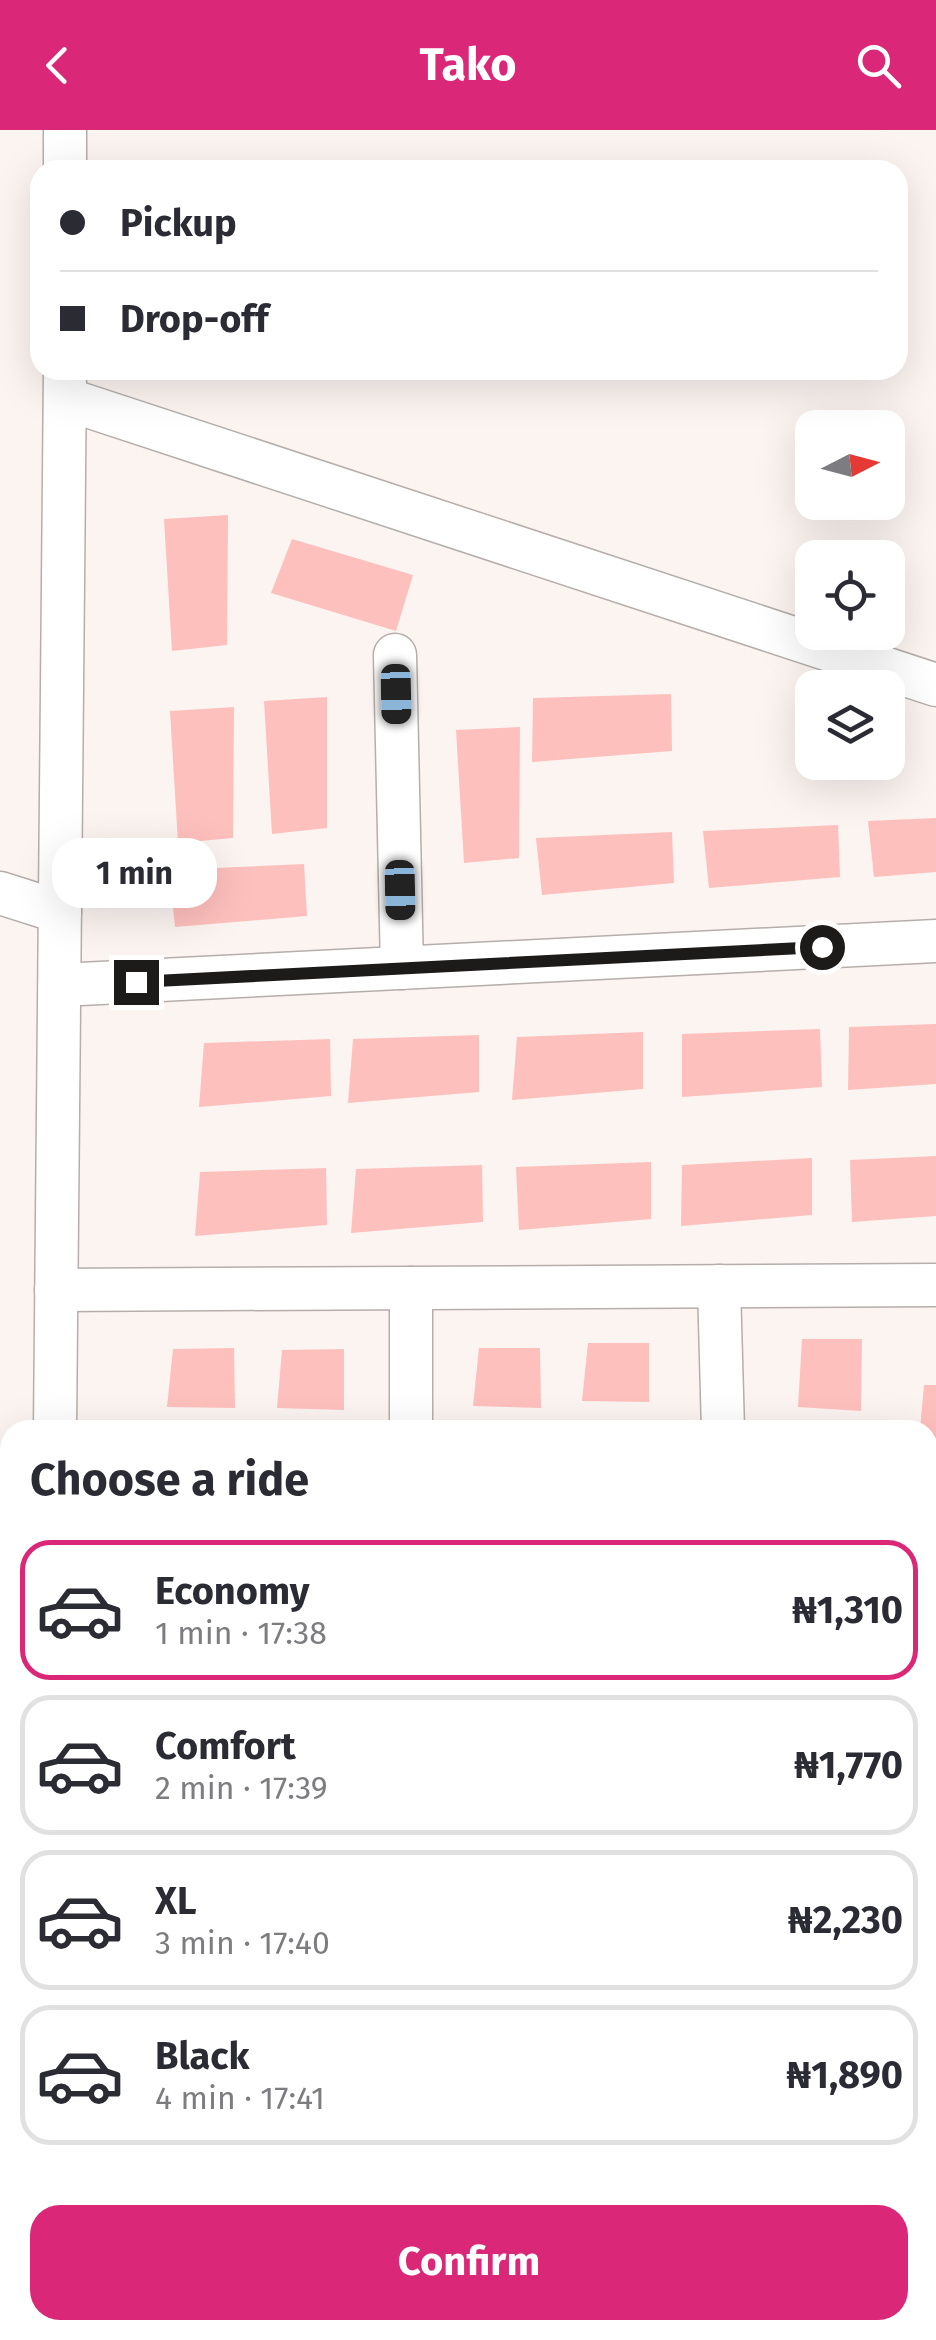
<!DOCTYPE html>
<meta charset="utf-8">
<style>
body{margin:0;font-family:"Fira Sans",sans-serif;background:#f2f2f3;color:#2b2b33;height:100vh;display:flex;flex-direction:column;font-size:38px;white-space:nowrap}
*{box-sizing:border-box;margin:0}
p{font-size:32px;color:#7c7c81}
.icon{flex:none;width:55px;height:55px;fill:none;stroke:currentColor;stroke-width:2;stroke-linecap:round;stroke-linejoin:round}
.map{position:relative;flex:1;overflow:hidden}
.panel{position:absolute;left:0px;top:1290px;width:938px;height:920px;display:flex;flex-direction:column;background:#fff;border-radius:30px 30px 0 0;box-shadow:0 10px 40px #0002}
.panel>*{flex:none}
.hud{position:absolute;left:30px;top:30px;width:878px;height:220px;border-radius:30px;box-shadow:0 10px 40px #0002;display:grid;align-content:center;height:220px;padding:0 30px;background:#fff}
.needle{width:65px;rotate:84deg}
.fabs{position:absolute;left:795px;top:280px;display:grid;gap:20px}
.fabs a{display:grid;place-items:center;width:110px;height:110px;border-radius:20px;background:#fff;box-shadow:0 10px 40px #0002;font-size:50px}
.end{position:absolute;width:45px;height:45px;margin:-22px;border:12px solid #1d1b1a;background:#fff;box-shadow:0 0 0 5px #fff}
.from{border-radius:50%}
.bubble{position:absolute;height:70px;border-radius:30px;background:#fff;box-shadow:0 10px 40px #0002;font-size:32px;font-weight:700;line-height:70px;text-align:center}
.car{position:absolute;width:30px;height:60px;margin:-30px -15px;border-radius:12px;box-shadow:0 0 8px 2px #0007;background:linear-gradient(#222 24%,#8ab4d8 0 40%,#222 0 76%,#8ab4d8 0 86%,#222 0)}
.hud b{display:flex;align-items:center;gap:35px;height:95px;font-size:38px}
.hud b+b{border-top:2px solid #e1e1e2}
.hud i{width:25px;height:25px;background:#2b2b33}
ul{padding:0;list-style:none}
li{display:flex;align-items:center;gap:30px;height:140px;margin:0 20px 15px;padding:0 10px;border:5px solid #e1e1e2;border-radius:30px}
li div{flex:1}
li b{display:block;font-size:38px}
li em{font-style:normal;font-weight:700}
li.on{border-color:#db2777}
li>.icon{width:90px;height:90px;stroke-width:1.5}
h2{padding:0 30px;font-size:45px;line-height:120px}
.cta{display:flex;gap:20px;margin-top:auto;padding:20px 30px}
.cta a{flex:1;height:115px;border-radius:30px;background:#db2777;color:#fff;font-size:40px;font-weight:700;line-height:115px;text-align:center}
header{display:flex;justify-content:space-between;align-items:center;height:130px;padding:0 30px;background:#db2777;color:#fff;font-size:45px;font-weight:700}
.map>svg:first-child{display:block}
.building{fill:#fec0bd}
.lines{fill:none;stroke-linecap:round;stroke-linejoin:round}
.street-casing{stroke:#b5aeab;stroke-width:45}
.street{stroke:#fff;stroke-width:42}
.route{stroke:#1d1b1a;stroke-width:12}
</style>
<header><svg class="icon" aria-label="back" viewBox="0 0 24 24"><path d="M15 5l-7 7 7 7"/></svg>Tako<svg class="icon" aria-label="search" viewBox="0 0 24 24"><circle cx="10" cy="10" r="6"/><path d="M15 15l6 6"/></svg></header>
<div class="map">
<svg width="936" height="2210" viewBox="0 0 936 2210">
<rect width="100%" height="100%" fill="#fbf4f1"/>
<!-- building -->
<g class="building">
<polygon points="228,385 227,515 172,521 164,389"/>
<polygon points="292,409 413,445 396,501 271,463"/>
<polygon points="671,564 672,621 532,632 533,568"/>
<polygon points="327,567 327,698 272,704 264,571"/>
<polygon points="234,577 233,708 178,713 170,581"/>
<polygon points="520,597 519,728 464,733 456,600"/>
<polygon points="936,688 936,742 874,747 868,691"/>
<polygon points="838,695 840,747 709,758 703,701"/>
<polygon points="672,702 674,753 542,765 536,708"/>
<polygon points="304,734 307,786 175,797 169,740"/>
<polygon points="936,894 936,954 848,960 849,897"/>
<polygon points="820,899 822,957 682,967 682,904"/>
<polygon points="643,902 643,959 512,970 517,907"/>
<polygon points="479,905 479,962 348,973 353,909"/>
<polygon points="330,909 331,966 199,977 204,913"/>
<polygon points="936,1026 936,1086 852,1092 850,1030"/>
<polygon points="812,1028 812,1085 681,1096 682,1035"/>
<polygon points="651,1032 651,1089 519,1100 516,1037"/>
<polygon points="482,1035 483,1092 351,1103 356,1039"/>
<polygon points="326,1038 327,1095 195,1106 200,1042"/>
<polygon points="802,1209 862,1209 861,1281 798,1277"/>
<polygon points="588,1213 649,1213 649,1272 582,1271"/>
<polygon points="234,1218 235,1278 167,1277 173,1219"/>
<polygon points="479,1218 540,1218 541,1278 473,1276"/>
<polygon points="344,1219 344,1280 277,1278 282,1220"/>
<polygon points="924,1255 936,1255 936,1314 928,1313 928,1300 920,1300"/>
<polygon points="644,1293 644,1300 582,1300 583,1294"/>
<polygon points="929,1375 936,1375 936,1433 928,1433"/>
<polygon points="933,2123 936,2123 936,2164 929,2164"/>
<polygon points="156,2200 219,2200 219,2210 155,2210"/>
<polygon points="283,2200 345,2200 345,2210 282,2210"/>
<polygon points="485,2200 547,2200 547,2210 484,2210"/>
<polygon points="597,2200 659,2200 659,2210 596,2210"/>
<rect x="816" y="2200" width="61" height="10"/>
</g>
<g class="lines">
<!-- street casing -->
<g class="street-casing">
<g id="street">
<polyline points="65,0 65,40"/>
<polyline points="66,269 936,555"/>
<polyline points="395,525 402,838"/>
<polyline points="0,763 60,782"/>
<polyline points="60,855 936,811"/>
<polyline points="719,1156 723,1300"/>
<polyline points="411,1158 411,1300"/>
<polyline points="56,1160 936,1155"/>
<polyline points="55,1300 65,240"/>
<polyline points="412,2200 412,2210"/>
<polyline points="746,2200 747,2210"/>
<polyline points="46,2210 46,2200"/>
</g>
</g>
<!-- street -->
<use href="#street" class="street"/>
</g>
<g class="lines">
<!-- route -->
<polyline class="route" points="136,852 822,817"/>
</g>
</svg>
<div class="fabs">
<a><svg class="needle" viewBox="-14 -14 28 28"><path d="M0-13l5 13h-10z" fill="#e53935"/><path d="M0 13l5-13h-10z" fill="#7c7c81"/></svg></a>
<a><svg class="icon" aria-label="locate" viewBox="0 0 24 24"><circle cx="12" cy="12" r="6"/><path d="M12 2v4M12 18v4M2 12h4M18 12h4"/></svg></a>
<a><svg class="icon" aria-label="layers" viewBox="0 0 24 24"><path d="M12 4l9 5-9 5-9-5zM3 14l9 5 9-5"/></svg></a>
</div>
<i class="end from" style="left:822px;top:817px"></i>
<i class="end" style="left:136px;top:852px"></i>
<div class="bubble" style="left:52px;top:708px;width:165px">1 min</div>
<i class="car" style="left:396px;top:564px;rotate:179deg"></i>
<i class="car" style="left:400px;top:760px;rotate:179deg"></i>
<div class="hud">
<b><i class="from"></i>Pickup</b>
<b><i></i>Drop-off</b>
</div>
<section class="panel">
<h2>Choose a ride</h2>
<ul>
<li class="on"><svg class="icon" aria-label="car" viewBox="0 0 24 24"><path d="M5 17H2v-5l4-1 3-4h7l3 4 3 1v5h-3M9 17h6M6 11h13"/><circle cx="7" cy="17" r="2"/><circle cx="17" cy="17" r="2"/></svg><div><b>Economy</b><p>1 min · 17:38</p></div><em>₦1,310</em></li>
<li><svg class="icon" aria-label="car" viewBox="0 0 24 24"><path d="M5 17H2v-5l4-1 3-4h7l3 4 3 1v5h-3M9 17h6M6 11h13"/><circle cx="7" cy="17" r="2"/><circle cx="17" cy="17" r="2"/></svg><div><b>Comfort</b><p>2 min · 17:39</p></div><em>₦1,770</em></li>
<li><svg class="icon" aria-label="car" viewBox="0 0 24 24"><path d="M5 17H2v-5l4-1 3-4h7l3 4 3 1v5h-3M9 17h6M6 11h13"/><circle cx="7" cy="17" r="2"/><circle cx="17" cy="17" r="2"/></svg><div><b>XL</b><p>3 min · 17:40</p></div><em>₦2,230</em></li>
<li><svg class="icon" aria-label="car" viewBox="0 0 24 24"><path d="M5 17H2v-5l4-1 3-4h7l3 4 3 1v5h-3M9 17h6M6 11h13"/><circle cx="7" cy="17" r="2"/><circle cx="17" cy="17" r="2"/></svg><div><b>Black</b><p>4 min · 17:41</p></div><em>₦1,890</em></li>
</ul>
<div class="cta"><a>Confirm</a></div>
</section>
</div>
